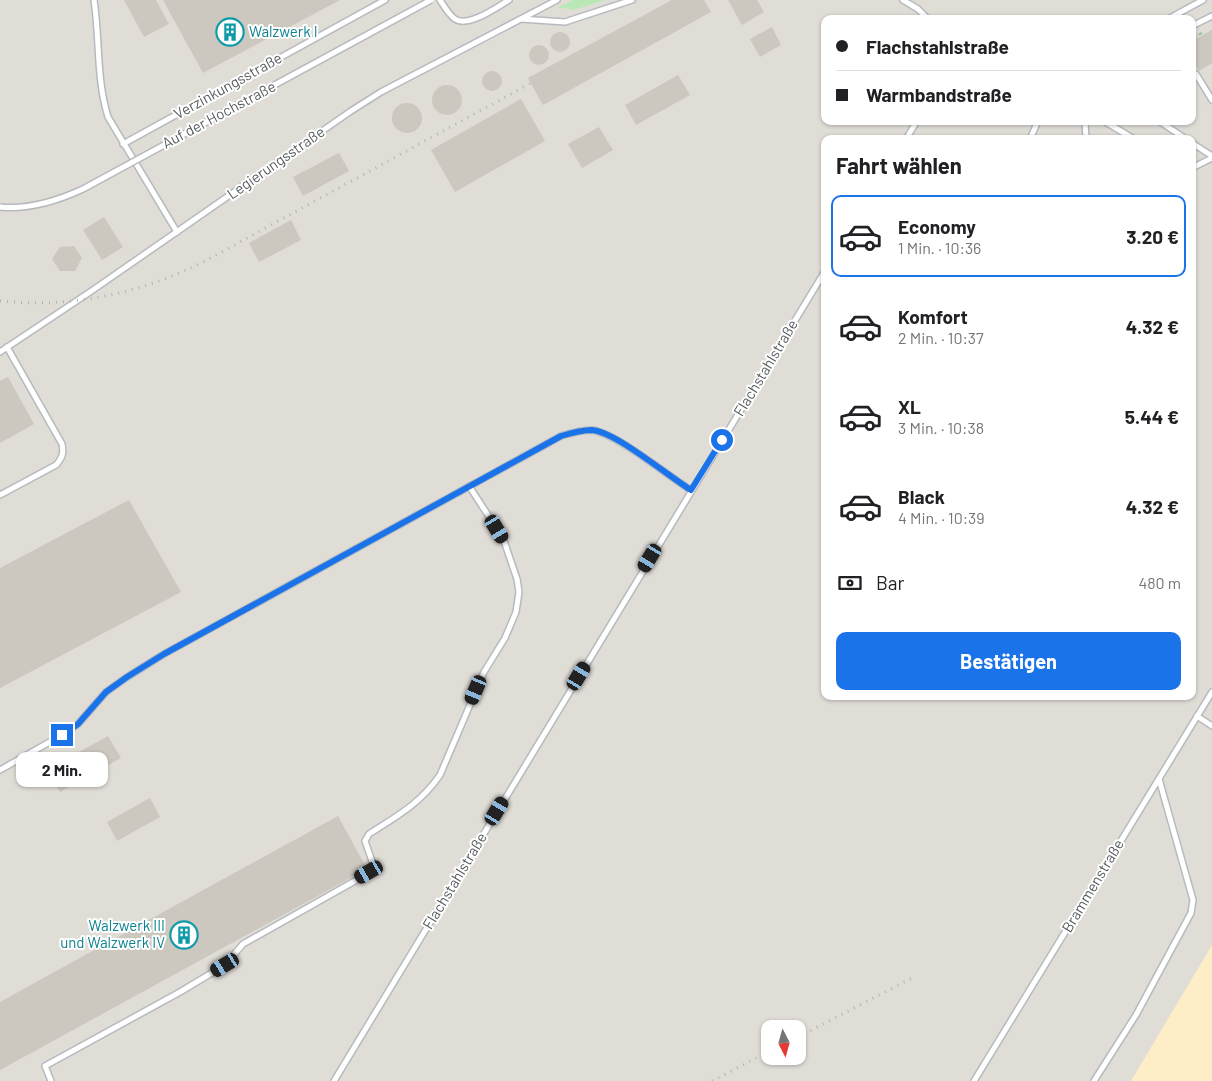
<!DOCTYPE html>
<html lang="de">
<meta charset="utf-8">
<style>
body{margin:0;font-family:Barlow,sans-serif;background:#f6f6f6;color:#202124;height:100vh;display:flex;flex-direction:column;font-size:19px;white-space:nowrap}
*{box-sizing:border-box;margin:0}
p{font-size:16px;color:#757577}
.icon{flex:none;width:28px;height:28px;fill:none;stroke:currentColor;stroke-width:2;stroke-linecap:round;stroke-linejoin:round}
.map{position:relative;flex:1;overflow:hidden}
.panel{position:absolute;left:821px;top:135px;width:375px;height:565px;display:flex;flex-direction:column;background:#fff;border-radius:10px;box-shadow:0 1px 4px #0004}
.panel>*{flex:none}
.guide{position:absolute;left:821px;top:15px;width:375px;height:110px;border-radius:10px;box-shadow:0 1px 4px #0004;display:grid;align-content:center;height:110px;padding:0 15px;background:#fff}
.needle{width:32px;rotate:174deg}
.fabs{position:absolute;left:761px;top:1020px;display:grid;gap:10px}
.fabs a{display:grid;place-items:center;width:45px;height:45px;border-radius:10px;background:#fff;box-shadow:0 1px 4px #0004;font-size:25px}
.end{position:absolute;width:22px;height:22px;margin:-11px;border:6px solid #1a73e8;background:#fff;box-shadow:0 0 0 2px #fff}
.from{border-radius:50%}
.bubble{position:absolute;height:35px;border-radius:10px;background:#fff;box-shadow:0 1px 4px #0004;font-size:16px;font-weight:700;line-height:35px;text-align:center}
.car{position:absolute;width:15px;height:30px;margin:-15px -8px;border-radius:6px;box-shadow:0 0 4px 1px #0007;background:linear-gradient(#222 24%,#8ab4d8 0 40%,#222 0 76%,#8ab4d8 0 86%,#222 0)}
.guide b{display:flex;align-items:center;gap:18px;height:48px;font-size:19px}
.guide b+b{border-top:1px solid #e0e0e0}
.guide i{width:12px;height:12px;background:#202124}
ul{padding:0;list-style:none}
li{display:flex;align-items:center;gap:15px;height:82px;margin:0 10px 8px;padding:0 5px;border:2px solid transparent;border-radius:10px}
li div{flex:1}
li b{display:block;font-size:19px}
li em{font-style:normal;font-weight:700}
li.selected{border-color:#1a73e8}
li>.icon{width:45px;height:45px;stroke-width:1.5}
h2{padding:0 15px;font-size:22px;line-height:60px}
.pay{display:flex;align-items:center;gap:12px;height:55px;padding:0 15px;font-size:19px}
.pay p{margin-inline-start:auto}
.button{display:flex;gap:10px;margin-top:auto;padding:10px 15px}
.button a{flex:1;height:58px;border-radius:10px;background:#1a73e8;color:#fff;font-size:20px;font-weight:700;line-height:58px;text-align:center}
.map>svg:first-child{display:block}
.industrial{fill:#e0dcd6;fill-rule:evenodd}
.green{fill:#b9e8b6}
.sand{fill:#feeec7}
.building{fill:#ccc7bf}
.lines{fill:none;stroke-linecap:round;stroke-linejoin:round}
.lane-casing{stroke:#b6babf;stroke-width:8}
.path{stroke:#8fc99c;stroke-width:2;stroke-dasharray:5 2.5;stroke-linecap:butt}
.lane{stroke:#fff;stroke-width:5}
.rail{stroke:#b3b4b4;stroke-width:3;stroke-dasharray:1 6;stroke-linecap:butt}
.lane-bridge-casing{stroke:#b6babf;stroke-width:8;stroke-linecap:butt}
.lane-bridge{stroke:#fff;stroke-width:5}
.route{stroke:#1a73e8;stroke-width:6}
.labels{text-anchor:middle;stroke-width:4;stroke-linejoin:round;paint-order:stroke}
.culture-label{font-size:15px;fill:#0d838f;stroke:#fff;text-anchor:start}
.street-label{font-size:15px;fill:#575c61;stroke:#fff}
</style>
<div class="map">
<svg width="1212" height="1081" viewBox="0 0 1212 1081">
<rect width="100%" height="100%" fill="#ede9de"/>
<!-- industrial -->
<path class="industrial" d="M 0,0 L 1212,0 L 1212,1081 L 0,1081 ZM 825,19 L 1192,19 L 1192,121 L 825,121 ZM 825,139 L 1192,139 L 1192,696 L 825,696 ZM 770,1029 L 798,1029 L 798,1056 L 770,1056 Z"/>
<!-- green -->
<polygon class="green" points="573,0 606,0 573,10 563,8 557,8"/>
<!-- sand -->
<polygon class="sand" points="1212,945 1212,1081 1131,1081"/>
<!-- building -->
<g class="building">
<polygon points="124,0 156,0 169,24 144,37"/>
<polygon points="163,0 340,0 203,73"/>
<polygon points="672,0 704,0 711,12 543,105 528,78"/>
<polygon points="728,0 757,0 764,12 742,25"/>
<polygon points="772,27 781,45 760,57 750,39"/>
<polygon points="1212,30 1212,63 1199,71 1192,59 1192,41"/>
<circle cx="560" cy="42" r="10"/>
<circle cx="539" cy="55" r="10"/>
<circle cx="492" cy="81" r="10"/>
<polygon points="678,75 690,95 636,125 625,105"/>
<circle cx="447" cy="100" r="15"/>
<polygon points="521,99 545,141 455,192 431,150"/>
<circle cx="407" cy="118" r="15"/>
<polygon points="599,127 613,150 582,168 568,144"/>
<polygon points="339,153 349,171 303,196 293,177"/>
<polygon points="104,217 123,247 102,260 83,230"/>
<polygon points="291,220 301,240 259,262 249,243"/>
<polygon points="74,246 82,258 75,271 60,271 52,259 60,247"/>
<polygon points="8,377 34,424 0,443 0,381"/>
<polygon points="129,500 181,592 0,688 0,568"/>
<polygon points="108,736 121,758 60,792 47,770"/>
<polygon points="150,798 160,817 117,841 107,822"/>
<polygon points="338,816 367,869 0,1070 0,1002"/>
</g>
<g class="lines">
<!-- lane casing -->
<g class="lane-casing">
<g id="lane">
<path d="M 94,0 C 100,39 96,78 108,117 L 177,232"/>
<path d="M 440,0 C 444,6 449,15 455,19 C 468,28 497,7 509,0"/>
<polyline points="903,0 918,9 928,19"/>
<polyline points="521,19 565,22 632,0"/>
<polyline points="1168,19 1203,0"/>
<polyline points="1192,26 1212,16"/>
<polyline points="1192,75 1196,74 1212,100"/>
<polyline points="1085,121 1086,139"/>
<polyline points="1104,121 1134,139"/>
<polyline points="1159,121 1186,139"/>
<polyline points="906,139 917,121"/>
<polyline points="1030,139 1038,121"/>
<polyline points="1192,143 1212,156"/>
<polyline points="123,144 385,0"/>
<polyline points="1192,168 1212,158"/>
<polyline points="0,352 90,292 351,111 381,92 557,0"/>
<path d="M 0,495 L 56,465 C 62,458 64,454 62,444 L 7,347"/>
<polyline points="1197,716 1212,726"/>
<path d="M 0,770 L 62,735 L 78,724 L 106,692 L 127,677 L 164,654 L 561,436 C 571,433 581,430 592,430 C 616,433 668,476 691,490"/>
<path d="M 51,1081 L 45,1066 L 180,992 L 225,965 L 243,944 L 369,873 L 373,864 L 365,841 L 369,834 C 397,816 420,804 440,775 L 484,672 L 505,638 L 516,612 L 519,592 L 517,579 L 503,538 L 469,486"/>
<polyline points="334,1081 825,271"/>
<polyline points="974,1081 1212,692"/>
<polyline points="1094,1081 1136,1015 1191,913 1193,900 1159,779"/>
</g>
</g>
<!-- path -->
<g class="path">
<polyline points="1192,38 1202,33"/>
<polyline points="1192,62 1194,61"/>
</g>
<!-- lane -->
<use href="#lane" class="lane"/>
<!-- rail -->
<g class="rail">
<path d="M 0,301 C 75,308 140,294 207,260 L 531,83"/>
<polyline points="798,1037 914,977"/>
<polyline points="712,1081 770,1051"/>
</g>
<!-- lane-bridge casing -->
<g class="lane-bridge-casing">
<path id="lane-bridge" d="M 0,207 C 29,210 57,201 83,189 L 431,0"/>
</g>
<!-- lane-bridge -->
<use href="#lane-bridge" class="lane-bridge"/>
</g>
<g class="lines">
<!-- route -->
<path class="route" d="M 62,735 L 78,724 L 106,692 L 127,677 L 164,654 L 561,436 C 571,433 581,430 592,430 C 616,432 668,476 691,490 L 722,440"/>
</g>
<!-- icons -->
<defs>
<g id="building-ring" transform="scale(1.4375)"><circle r="9.5" fill="#fff" stroke="#0f9aa8" stroke-width="1.5"/><path d="M-4-6H4V6H1V3H-1V6H-4ZM-2.5-4.3h1.7v1.8h-1.7ZM.8-4.3h1.7v1.8H.8ZM-2.5-1h1.7V.8h-1.7ZM.8-1h1.7V.8H.8Z" fill="#0f9aa8"/></g>
</defs>
<g fill-rule="evenodd">
<use href="#building-ring" x="230" y="32"/>
<use href="#building-ring" x="184" y="935"/>
</g>
<g class="labels">
<!-- culture labels -->
<g class="culture-label">
<text x="249" y="37">Walzwerk I</text>
<text x="165" y="931" text-anchor="end">Walzwerk III<tspan x="165" dy="17">und Walzwerk IV</tspan></text>
</g>
<!-- street labels -->
<g class="street-label">
<text transform="translate(228 86) rotate(-29)" y="5">Verzinkungsstraße</text>
<text transform="translate(219 115) rotate(-28)" y="5">Auf der Hochstraße</text>
<text transform="translate(276 163) rotate(-35)" y="5">Legierungsstraße</text>
<text transform="translate(766 368) rotate(-59)" y="5">Flachstahlstraße</text>
<text transform="translate(455 881) rotate(-59)" y="5">Flachstahlstraße</text>
<text transform="translate(1093 886) rotate(-59)" y="5">Brammenstraße</text>
</g>
</g>
</svg>
<div class="fabs">
<a><svg class="needle" viewBox="-14 -14 28 28"><path d="M0-13l5 13h-10z" fill="#e53935"/><path d="M0 13l5-13h-10z" fill="#757577"/></svg></a>
</div>
<i class="end from" style="left:722px;top:440px"></i>
<i class="end" style="left:62px;top:735px"></i>
<div class="bubble" style="left:16px;top:752px;width:92px">2 Min.</div>
<i class="car" style="left:497px;top:529px;rotate:149deg"></i>
<i class="car" style="left:650px;top:558px;rotate:211deg"></i>
<i class="car" style="left:579px;top:676px;rotate:31deg"></i>
<i class="car" style="left:476px;top:690px;rotate:203deg"></i>
<i class="car" style="left:497px;top:811px;rotate:31deg"></i>
<i class="car" style="left:369px;top:872px;rotate:240deg"></i>
<i class="car" style="left:225px;top:965px;rotate:239deg"></i>
<div class="guide">
<b><i class="from"></i>Flachstahlstraße</b>
<b><i></i>Warmbandstraße</b>
</div>
<section class="panel">
<h2>Fahrt wählen</h2>
<ul>
<li class="selected"><svg class="icon" aria-label="car" viewBox="0 0 24 24"><path d="M5 17H2v-5l4-1 3-4h7l3 4 3 1v5h-3M9 17h6M6 11h13"/><circle cx="7" cy="17" r="2"/><circle cx="17" cy="17" r="2"/></svg><div><b>Economy</b><p>1 Min. · 10:36</p></div><em>3.20 €</em></li>
<li><svg class="icon" aria-label="car" viewBox="0 0 24 24"><path d="M5 17H2v-5l4-1 3-4h7l3 4 3 1v5h-3M9 17h6M6 11h13"/><circle cx="7" cy="17" r="2"/><circle cx="17" cy="17" r="2"/></svg><div><b>Komfort</b><p>2 Min. · 10:37</p></div><em>4.32 €</em></li>
<li><svg class="icon" aria-label="car" viewBox="0 0 24 24"><path d="M5 17H2v-5l4-1 3-4h7l3 4 3 1v5h-3M9 17h6M6 11h13"/><circle cx="7" cy="17" r="2"/><circle cx="17" cy="17" r="2"/></svg><div><b>XL</b><p>3 Min. · 10:38</p></div><em>5.44 €</em></li>
<li><svg class="icon" aria-label="car" viewBox="0 0 24 24"><path d="M5 17H2v-5l4-1 3-4h7l3 4 3 1v5h-3M9 17h6M6 11h13"/><circle cx="7" cy="17" r="2"/><circle cx="17" cy="17" r="2"/></svg><div><b>Black</b><p>4 Min. · 10:39</p></div><em>4.32 €</em></li>
</ul>
<div class="pay"><svg class="icon" aria-label="cash" viewBox="0 0 24 24"><path d="M3 7h18v10H3z"/><circle cx="12" cy="12" r="2"/></svg>Bar<p>480 m</p></div>
<div class="button"><a>Bestätigen</a></div>
</section>
</div>
